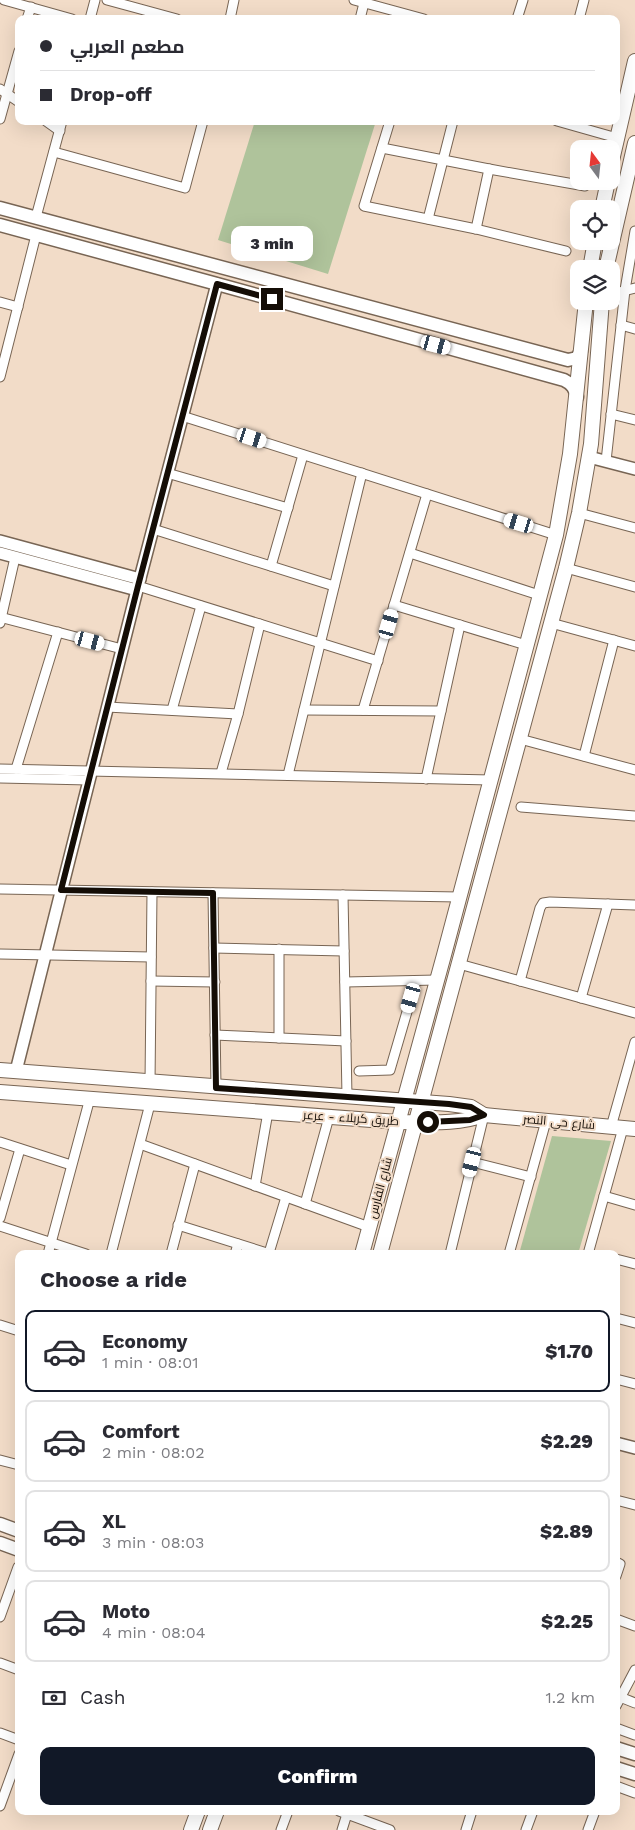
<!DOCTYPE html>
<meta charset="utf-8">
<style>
body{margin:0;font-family:"Work Sans",Cairo,sans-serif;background:#f7f7f7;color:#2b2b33;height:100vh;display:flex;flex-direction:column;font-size:19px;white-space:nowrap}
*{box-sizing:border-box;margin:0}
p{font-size:16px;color:#7c7c81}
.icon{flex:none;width:28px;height:28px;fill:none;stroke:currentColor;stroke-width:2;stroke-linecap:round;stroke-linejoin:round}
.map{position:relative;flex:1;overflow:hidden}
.side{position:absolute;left:15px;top:1250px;width:605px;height:565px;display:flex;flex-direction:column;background:#fff;border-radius:10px;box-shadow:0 5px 20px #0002}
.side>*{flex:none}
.top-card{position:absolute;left:15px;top:15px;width:605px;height:110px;border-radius:10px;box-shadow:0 5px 20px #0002;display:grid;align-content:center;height:110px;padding:0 25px;background:#fff}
.needle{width:32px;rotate:345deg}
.tools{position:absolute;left:570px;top:140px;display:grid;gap:10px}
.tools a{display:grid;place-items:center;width:50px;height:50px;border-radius:10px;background:#fff;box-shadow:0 5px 20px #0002;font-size:25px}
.end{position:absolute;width:22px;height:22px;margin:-11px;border:6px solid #140d06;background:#fff;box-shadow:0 0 0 2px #fff}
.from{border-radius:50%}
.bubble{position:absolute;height:35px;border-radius:10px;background:#fff;box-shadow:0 5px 20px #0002;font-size:16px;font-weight:800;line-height:35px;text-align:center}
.car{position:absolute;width:15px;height:30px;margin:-15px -8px;border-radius:6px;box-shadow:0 0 4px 1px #0007;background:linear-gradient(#fff 24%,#345 0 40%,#fff 0 76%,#345 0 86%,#fff 0)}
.top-card b{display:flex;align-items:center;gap:18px;height:48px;font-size:19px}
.top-card b+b{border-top:1px solid #e1e1e2}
.top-card i{width:12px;height:12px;background:#2b2b33}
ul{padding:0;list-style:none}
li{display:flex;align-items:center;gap:15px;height:82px;margin:0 10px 8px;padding:0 15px;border:2px solid #e1e1e2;border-radius:10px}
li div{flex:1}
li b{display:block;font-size:19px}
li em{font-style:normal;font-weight:800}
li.selected{border-color:#111827}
li>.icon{width:45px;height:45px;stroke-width:1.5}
h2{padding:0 25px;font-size:22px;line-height:60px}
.pay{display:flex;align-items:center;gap:12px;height:55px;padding:0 25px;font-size:19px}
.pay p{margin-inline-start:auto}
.action{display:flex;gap:10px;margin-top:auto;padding:10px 25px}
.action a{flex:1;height:58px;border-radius:10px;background:#111827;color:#fff;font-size:20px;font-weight:800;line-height:58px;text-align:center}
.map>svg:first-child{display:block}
.green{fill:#afc39b}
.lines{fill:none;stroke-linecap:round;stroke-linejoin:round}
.minor-casing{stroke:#786554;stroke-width:11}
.tertiary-casing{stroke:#786554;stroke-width:14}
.secondary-casing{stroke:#786554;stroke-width:15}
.primary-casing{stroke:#786554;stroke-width:16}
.minor{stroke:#fff;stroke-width:9}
.tertiary{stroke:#fff;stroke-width:11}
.secondary{stroke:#fff;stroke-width:12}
.primary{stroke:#fff;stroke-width:14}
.route{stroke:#140d06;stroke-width:6}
.labels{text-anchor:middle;stroke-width:4;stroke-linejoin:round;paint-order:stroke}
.street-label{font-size:12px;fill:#140d06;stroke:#f2dcc8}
</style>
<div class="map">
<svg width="635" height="1830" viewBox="0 0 635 1830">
<rect width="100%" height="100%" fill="#f2dcc8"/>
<!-- green -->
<g class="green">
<polygon points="255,121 376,121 328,274 218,240"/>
<polygon points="552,1136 611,1141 578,1254 519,1254"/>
</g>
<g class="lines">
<!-- minor casing -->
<g class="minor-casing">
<g id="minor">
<polyline points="4,0 72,19"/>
<polyline points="107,0 177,19"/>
<polyline points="354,0 424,19"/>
<polyline points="27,19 31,7"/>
<polyline points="90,19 95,0"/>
<polyline points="230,19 234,0"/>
<polyline points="360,19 364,3"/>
<polyline points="517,19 523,0"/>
<polyline points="579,19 584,0"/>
<polyline points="0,89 19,102"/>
<polyline points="0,119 19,51"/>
<polyline points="46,121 60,131"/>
<polyline points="390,121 364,206 476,229 566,251"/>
<polyline points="557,121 617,138"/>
<polyline points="382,148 489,169 585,186"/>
<polyline points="54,152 185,188 203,121"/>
<polyline points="36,217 62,121"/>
<polyline points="428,219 453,121"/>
<polyline points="476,229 489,169"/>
<polyline points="611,294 635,288"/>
<polyline points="0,302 18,307"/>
<polyline points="621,325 635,329"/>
<polyline points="0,377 36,235"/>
<polyline points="611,414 635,420"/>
<polyline points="182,416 556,535"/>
<polyline points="606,461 625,290 635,231"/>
<polyline points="167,473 288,508"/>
<polyline points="579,513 635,528"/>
<polyline points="153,529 334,586"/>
<polyline points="410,553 539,595"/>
<polyline points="271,566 303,455"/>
<polyline points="566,568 635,587"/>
<polyline points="138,586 378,661"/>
<polyline points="394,605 526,645"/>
<polyline points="0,617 122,649"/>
<polyline points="0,623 14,562"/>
<polyline points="551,623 635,646"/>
<polyline points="107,707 238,714"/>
<polyline points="172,710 201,606"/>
<polyline points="304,710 441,711"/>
<polyline points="363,710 427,494"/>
<polyline points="520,739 635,770"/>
<polyline points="584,756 614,640"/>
<polyline points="0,769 491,780"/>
<polyline points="16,769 58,632"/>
<polyline points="221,773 238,714 260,624"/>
<polyline points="288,775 362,473"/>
<polyline points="0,778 89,780"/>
<polyline points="426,779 460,625"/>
<polyline points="521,807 635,816"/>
<polyline points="0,889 459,897"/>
<polyline points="213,893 216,1087"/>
<polyline points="343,895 347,1096"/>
<polyline points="214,948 344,951"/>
<polyline points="279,949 279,1038"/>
<polyline points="0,954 151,957"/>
<polyline points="459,964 635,1013"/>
<polyline points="151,981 215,982"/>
<polyline points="520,981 540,908 543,903 550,902 635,905"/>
<polyline points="345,982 437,980"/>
<polyline points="581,998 608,904"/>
<polyline points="215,1035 346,1041"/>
<polyline points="359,1071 390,1070 416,981"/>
<polyline points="150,1083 152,892"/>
<polyline points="611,1127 635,1042"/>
<polyline points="0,1142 71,1165"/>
<polyline points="140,1144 369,1227"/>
<polyline points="472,1162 531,1177"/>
<polyline points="255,1186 268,1112"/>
<polyline points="604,1196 635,1205"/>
<polyline points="305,1204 329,1117"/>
<polyline points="0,1218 20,1149"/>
<polyline points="178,1225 270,1254"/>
<polyline points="0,1226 86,1254"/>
<polyline points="269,1253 286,1197"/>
<polyline points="48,1254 90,1098"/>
<polyline points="111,1254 150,1104"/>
<polyline points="171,1254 195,1164"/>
<polyline points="235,1254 238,1244"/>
<polyline points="450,1254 484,1115"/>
<polyline points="509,1254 546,1121"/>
<polyline points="588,1254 623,1128"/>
<polyline points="616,1259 635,1264"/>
<polyline points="616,1318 635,1323"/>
<polyline points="0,1325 19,1331"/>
<polyline points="616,1379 635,1384"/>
<polyline points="0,1460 19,1465"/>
<polyline points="616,1500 635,1505"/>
<polyline points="616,1562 620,1564 616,1576"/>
<polyline points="0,1617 18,1567"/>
<polyline points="616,1619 635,1626"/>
<polyline points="0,1663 19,1670"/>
<polyline points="620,1697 635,1703"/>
<polyline points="616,1706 635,1670"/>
<polyline points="616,1728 635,1735"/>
<polyline points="0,1733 19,1740"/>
<polyline points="616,1786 635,1793"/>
<polyline points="0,1806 19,1754"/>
<polyline points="339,1811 390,1830"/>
<polyline points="281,1830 288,1811"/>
<polyline points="342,1830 347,1814"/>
<polyline points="466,1830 472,1811"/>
<polyline points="526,1830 533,1811"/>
<polyline points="588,1830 595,1811"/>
</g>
</g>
<!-- tertiary casing -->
<g class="tertiary-casing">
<g id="tertiary">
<polyline points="589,457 635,469"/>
<polyline points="0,541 140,579"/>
<polyline points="0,553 137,590"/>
<polyline points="16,1071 138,586 217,284"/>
<polyline points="616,1443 635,1448"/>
</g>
</g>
<!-- secondary casing -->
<g class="secondary-casing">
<g id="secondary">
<polyline points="0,208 568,360 577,358 581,351"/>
<path d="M 0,225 L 217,284 L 564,380 C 572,384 575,388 577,397"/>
<polyline points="0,1524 19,1531"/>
<polyline points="0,1543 19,1550"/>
<polyline points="616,1748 635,1754"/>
<polyline points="616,1768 635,1774"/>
</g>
</g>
<!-- primary casing -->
<g class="primary-casing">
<g id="primary">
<polyline points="611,165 635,61"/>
<polyline points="602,209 608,181"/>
<polyline points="590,269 595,241"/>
<polyline points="606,269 635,143"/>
<polyline points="0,1070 449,1104 471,1107 484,1115"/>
<path d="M 0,1092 L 398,1122 C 427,1122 457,1125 484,1115 L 635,1129"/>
<polyline points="362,1254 444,955 556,535 570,454 586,301"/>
<polyline points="380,1254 566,568 579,513 591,444 602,301"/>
<polyline points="191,1830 198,1811"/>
<polyline points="210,1830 217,1811"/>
</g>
</g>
<!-- minor -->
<use href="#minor" class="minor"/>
<!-- tertiary -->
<use href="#tertiary" class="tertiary"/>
<!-- secondary -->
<use href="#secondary" class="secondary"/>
<!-- primary -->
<use href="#primary" class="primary"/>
</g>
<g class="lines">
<!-- route -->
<polyline class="route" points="272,299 217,284 138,586 61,890 213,893 216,1088 449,1104 471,1107 484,1115 470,1120 428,1122"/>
</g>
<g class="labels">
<!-- street labels -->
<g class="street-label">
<text transform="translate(351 1118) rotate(4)" y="4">طريق كربلاء - عرعر</text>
<text transform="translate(559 1122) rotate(5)" y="4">شارع حي النصر</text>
<text transform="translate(380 1188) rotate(-75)" y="4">شارع الفارس</text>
</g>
</g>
</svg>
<div class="tools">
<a><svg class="needle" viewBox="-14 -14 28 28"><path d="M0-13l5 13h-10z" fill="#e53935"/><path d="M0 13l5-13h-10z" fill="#7c7c81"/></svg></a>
<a><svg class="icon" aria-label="locate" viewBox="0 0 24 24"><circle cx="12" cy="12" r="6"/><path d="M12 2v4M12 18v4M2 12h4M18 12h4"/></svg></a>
<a><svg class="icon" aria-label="layers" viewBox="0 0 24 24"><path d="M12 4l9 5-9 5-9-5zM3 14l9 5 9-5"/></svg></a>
</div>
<i class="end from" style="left:428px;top:1122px"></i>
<i class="end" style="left:272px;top:299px"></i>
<div class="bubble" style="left:231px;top:226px;width:82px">3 min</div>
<i class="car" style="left:436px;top:345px;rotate:105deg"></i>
<i class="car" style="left:252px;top:438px;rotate:108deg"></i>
<i class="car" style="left:519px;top:523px;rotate:287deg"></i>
<i class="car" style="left:389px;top:624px;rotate:16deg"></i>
<i class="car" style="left:90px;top:641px;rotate:105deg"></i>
<i class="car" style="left:411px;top:998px;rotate:196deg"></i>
<i class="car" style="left:472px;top:1162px;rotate:194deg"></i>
<div class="top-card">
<b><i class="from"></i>مطعم العربي</b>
<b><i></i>Drop-off</b>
</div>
<section class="side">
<h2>Choose a ride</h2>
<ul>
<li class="selected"><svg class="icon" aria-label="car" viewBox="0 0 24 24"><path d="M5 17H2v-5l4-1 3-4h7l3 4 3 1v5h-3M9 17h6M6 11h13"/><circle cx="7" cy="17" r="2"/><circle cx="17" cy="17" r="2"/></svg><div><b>Economy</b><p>1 min · 08:01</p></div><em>$1.70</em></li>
<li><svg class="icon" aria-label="car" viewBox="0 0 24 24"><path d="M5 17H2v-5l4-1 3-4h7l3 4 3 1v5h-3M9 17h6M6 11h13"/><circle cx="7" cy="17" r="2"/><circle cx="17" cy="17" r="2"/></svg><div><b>Comfort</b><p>2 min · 08:02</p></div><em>$2.29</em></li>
<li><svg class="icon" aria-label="car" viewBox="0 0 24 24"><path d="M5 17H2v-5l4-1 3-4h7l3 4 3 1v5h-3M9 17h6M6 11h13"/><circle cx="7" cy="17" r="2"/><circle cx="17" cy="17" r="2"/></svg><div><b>XL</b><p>3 min · 08:03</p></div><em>$2.89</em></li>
<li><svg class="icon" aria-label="car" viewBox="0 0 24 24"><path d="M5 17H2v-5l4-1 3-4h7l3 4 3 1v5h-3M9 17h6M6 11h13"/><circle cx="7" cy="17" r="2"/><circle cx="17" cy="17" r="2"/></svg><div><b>Moto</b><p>4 min · 08:04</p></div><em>$2.25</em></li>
</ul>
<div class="pay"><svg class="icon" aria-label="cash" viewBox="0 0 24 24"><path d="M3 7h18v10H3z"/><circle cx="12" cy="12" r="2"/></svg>Cash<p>1.2 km</p></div>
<div class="action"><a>Confirm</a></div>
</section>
</div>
